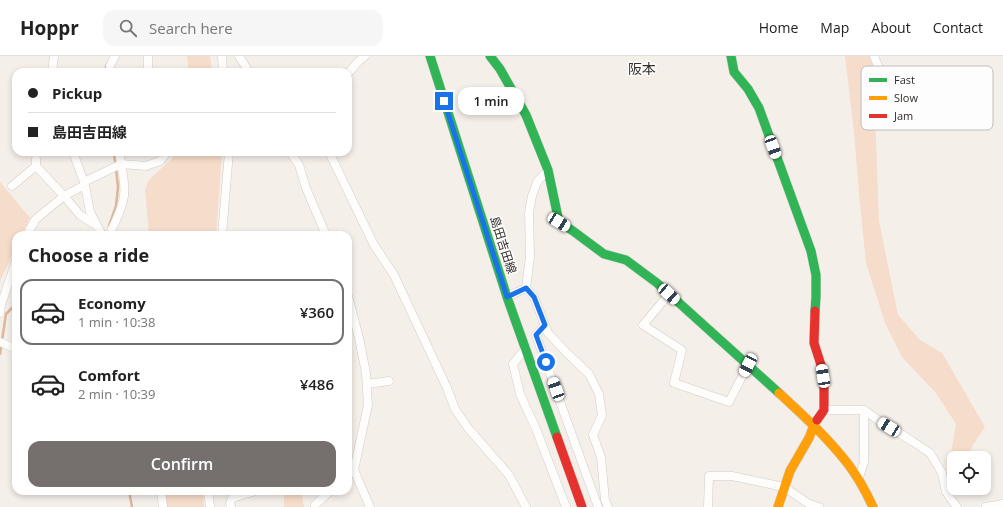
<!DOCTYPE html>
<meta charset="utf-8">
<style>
body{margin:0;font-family:"Open Sans","Noto Sans JP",sans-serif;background:#f6f6f6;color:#222;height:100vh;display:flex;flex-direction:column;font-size:15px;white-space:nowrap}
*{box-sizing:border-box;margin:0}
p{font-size:13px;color:#767676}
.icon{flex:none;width:22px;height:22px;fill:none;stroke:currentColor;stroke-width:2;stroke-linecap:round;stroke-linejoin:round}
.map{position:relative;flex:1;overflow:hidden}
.details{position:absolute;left:12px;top:175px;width:340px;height:264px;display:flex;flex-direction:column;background:#fff;border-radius:12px;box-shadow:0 2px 6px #0003}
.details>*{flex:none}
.top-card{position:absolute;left:12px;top:12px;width:340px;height:88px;border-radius:12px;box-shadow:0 2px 6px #0003;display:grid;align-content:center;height:88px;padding:0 16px;background:#fff}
.tools{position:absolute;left:947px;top:395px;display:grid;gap:8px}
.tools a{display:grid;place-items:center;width:44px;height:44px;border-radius:8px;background:#fff;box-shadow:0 2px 6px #0003;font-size:20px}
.end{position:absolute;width:18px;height:18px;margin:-9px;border:5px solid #1a73e8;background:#fff;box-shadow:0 0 0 2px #fff}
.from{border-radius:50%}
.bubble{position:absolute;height:28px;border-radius:12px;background:#fff;box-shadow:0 2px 6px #0003;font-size:13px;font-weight:600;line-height:28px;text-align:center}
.car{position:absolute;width:12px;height:24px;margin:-12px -6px;border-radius:5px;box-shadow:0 0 3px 1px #0007;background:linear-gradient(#fff 24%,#345 0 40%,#fff 0 76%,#345 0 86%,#fff 0)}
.top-card b{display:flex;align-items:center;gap:14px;height:38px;font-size:15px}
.top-card b+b{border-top:1px solid #e0e0e0}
.top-card i{width:10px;height:10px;background:#222}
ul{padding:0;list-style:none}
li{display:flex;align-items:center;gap:12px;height:66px;margin:0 8px 6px;padding:0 8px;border:2px solid transparent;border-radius:12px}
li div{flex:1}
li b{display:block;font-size:15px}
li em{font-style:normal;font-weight:600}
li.selected{border-color:#75706d}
li>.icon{width:36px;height:36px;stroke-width:1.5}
h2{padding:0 16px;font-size:18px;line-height:48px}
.button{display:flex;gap:8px;margin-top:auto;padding:8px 16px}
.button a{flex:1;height:46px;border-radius:12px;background:#75706d;color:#fff;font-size:16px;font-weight:600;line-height:46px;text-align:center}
header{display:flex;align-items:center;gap:24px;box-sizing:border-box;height:56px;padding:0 20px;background:#fff;border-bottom:1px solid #e0e0e0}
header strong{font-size:19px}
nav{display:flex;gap:22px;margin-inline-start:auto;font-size:14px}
.search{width:280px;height:36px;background:#f6f6f6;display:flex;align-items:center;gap:10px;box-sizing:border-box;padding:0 14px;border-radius:12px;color:#767676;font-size:15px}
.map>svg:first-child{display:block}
.green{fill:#f6dcca}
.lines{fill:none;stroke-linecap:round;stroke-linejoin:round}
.stream{stroke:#ddb79a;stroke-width:2.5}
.street-casing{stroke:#d1cdc9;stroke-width:9}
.fast-casing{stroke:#d1cdc9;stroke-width:10}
.slow-casing{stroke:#d1cdc9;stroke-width:10}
.jam-casing{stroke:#d1cdc9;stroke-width:10}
.street{stroke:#fefdfc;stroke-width:8}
.fast{stroke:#30b455;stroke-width:9}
.slow{stroke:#ff9f0a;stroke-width:9}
.jam{stroke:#e5322d;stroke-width:9}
.route{stroke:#1a73e8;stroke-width:5}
.labels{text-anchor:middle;stroke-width:3;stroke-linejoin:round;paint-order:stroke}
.street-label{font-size:12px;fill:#302c29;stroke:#fdfdfd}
.quarter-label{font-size:14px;fill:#362e28;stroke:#fdfdfd}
.key{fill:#fdfdfd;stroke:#c0bebd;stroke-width:1}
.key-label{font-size:11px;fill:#302c29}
</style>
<header>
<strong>Hoppr</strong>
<div class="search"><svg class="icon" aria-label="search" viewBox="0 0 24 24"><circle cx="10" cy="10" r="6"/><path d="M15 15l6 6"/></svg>Search here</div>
<nav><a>Home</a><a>Map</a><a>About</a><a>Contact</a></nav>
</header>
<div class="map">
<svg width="1003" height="451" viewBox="0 0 1003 451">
<rect width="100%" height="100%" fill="#f5efea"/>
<!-- green -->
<g class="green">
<polygon points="187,0 210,0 212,16 189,16"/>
<polygon points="845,0 872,0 882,48 875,58 879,165 898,259 920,284 942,297 985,371 973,389 969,398 951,397 956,368 936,337 902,301 885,267 866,207 859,138 854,76"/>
<polygon points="179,96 222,96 216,179 149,179 145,133 149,124"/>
<polygon points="0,126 30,162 22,179 16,179 16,191 0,225"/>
<polygon points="162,435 203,435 204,451 161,451"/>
<polygon points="284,435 301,435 304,451 284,451"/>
</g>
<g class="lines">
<!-- stream -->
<g class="stream">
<polyline points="106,16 106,11 107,8"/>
<polyline points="109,170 116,150 118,131 114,96"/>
<polyline points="0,298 6,258 16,248"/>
<polyline points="129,435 132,451"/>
</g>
<!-- street casing -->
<g class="street-casing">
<g id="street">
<polyline points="148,0 148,16"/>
<polyline points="222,0 223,16"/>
<polyline points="239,0 249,16"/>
<polyline points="874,0 891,42 893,66"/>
<polyline points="52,16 54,0"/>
<polyline points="110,16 110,10 115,0"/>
<polyline points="348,17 359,5 365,0"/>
<polyline points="73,96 85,129 90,156 102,179"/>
<polyline points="290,96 299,109 306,132 326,179"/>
<polyline points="329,96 374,189 394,219 447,332 455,353 468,372 509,419 526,451"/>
<polyline points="36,110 64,140 80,159 96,169"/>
<polyline points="548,114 537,126 532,140 529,156 530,201 526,232 534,241 548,277 567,297 589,318 599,338 602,359 593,379 601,401 605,444 608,451"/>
<polyline points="84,126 121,108 146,110 160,105 165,99"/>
<polyline points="12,130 36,110 36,103"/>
<polyline points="27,179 35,164 42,158 64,140 85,129"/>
<path d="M 109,179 C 115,167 122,154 124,140 C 126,126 121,110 119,96"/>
<polyline points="222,179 229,96"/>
<polyline points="669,238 643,269 682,294 674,327 729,346 748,309"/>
<polyline points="348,240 359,282 366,317 368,349 354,414 370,451"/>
<polyline points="507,241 526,232"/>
<polyline points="0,257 1,249 16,205"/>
<polyline points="545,269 536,279 598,451"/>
<polyline points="0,286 16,293"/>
<polyline points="526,292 513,308 520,338 536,373 566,451"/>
<polyline points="367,328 389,325"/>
<polyline points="824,354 864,354 878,364 912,385 930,397 942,417 946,436 957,451"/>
<polyline points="348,409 354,414 348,419"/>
<polyline points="858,424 864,406 864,354"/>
<polyline points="161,435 163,451"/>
<polyline points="208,435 210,451"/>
<polyline points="231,451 230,448 232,442 255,435"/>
<polyline points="315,451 315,449 330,435"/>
<polyline points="708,451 709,420 732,420 784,431 809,448 819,451"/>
<polyline points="986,451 1003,448"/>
</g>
</g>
<!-- fast casing -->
<g class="fast-casing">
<g id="fast">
<polyline points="430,0 507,241 557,381"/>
<polyline points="490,0 500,13 526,59 548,114 559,166 573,175 604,198 626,204 657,227 779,337"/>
<polyline points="731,0 734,16 748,33 759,52 811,195 816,219 816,241 815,255"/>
</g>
</g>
<!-- slow casing -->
<g class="slow-casing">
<g id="slow">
<path d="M 779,337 C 804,360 828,382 848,408 C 858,421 866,436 873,451"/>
<polyline points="778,451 790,415 809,382 814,369 817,364"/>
</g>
</g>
<!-- jam casing -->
<g class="jam-casing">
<g id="jam">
<polyline points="815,255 814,287 821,309 824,331 824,354 817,364"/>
<polyline points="557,381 582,451"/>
</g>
</g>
<!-- street -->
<use href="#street" class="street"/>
<!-- fast -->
<use href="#fast" class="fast"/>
<!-- slow -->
<use href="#slow" class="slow"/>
<!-- jam -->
<use href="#jam" class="jam"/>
</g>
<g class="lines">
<!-- route -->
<polyline class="route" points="444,45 507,241 526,232 534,241 545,269 536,279 546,306"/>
</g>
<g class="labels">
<!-- street labels -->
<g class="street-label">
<text transform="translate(503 189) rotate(72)" y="4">島田吉田線</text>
</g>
<!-- quarter labels -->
<g class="quarter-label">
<text x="642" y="18">阪本</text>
</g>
</g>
<!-- legend -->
<rect x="861" y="10" width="132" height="64" rx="6" class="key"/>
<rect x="869" y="22" width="18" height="4" fill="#30b455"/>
<rect x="869" y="40" width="18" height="4" fill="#ff9f0a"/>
<rect x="869" y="58" width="18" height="4" fill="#e5322d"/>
<g class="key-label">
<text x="894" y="28">Fast</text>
<text x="894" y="46">Slow</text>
<text x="894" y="64">Jam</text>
</g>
</svg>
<div class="tools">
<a><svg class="icon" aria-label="locate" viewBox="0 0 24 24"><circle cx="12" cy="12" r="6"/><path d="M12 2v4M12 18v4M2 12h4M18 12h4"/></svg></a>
</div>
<i class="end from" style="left:546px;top:306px"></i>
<i class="end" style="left:444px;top:45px"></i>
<div class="bubble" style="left:458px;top:31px;width:66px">1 min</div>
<i class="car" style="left:773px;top:91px;rotate:160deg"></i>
<i class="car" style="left:559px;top:166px;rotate:122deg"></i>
<i class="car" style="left:669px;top:238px;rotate:132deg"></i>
<i class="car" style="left:748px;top:309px;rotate:207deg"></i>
<i class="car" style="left:823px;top:320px;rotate:351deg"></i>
<i class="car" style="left:556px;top:333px;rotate:340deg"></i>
<i class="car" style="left:889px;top:371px;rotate:302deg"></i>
<div class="top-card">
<b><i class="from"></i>Pickup</b>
<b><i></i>島田吉田線</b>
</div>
<section class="details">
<h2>Choose a ride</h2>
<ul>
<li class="selected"><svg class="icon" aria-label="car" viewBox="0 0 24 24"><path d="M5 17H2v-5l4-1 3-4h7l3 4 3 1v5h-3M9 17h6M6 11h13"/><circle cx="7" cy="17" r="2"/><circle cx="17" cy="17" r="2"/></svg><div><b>Economy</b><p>1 min · 10:38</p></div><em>¥360</em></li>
<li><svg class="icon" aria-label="car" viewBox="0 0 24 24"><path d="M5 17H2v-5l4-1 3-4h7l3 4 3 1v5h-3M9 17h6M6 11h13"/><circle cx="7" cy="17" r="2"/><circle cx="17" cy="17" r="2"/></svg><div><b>Comfort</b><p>2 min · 10:39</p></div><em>¥486</em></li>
</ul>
<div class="button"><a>Confirm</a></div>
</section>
</div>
